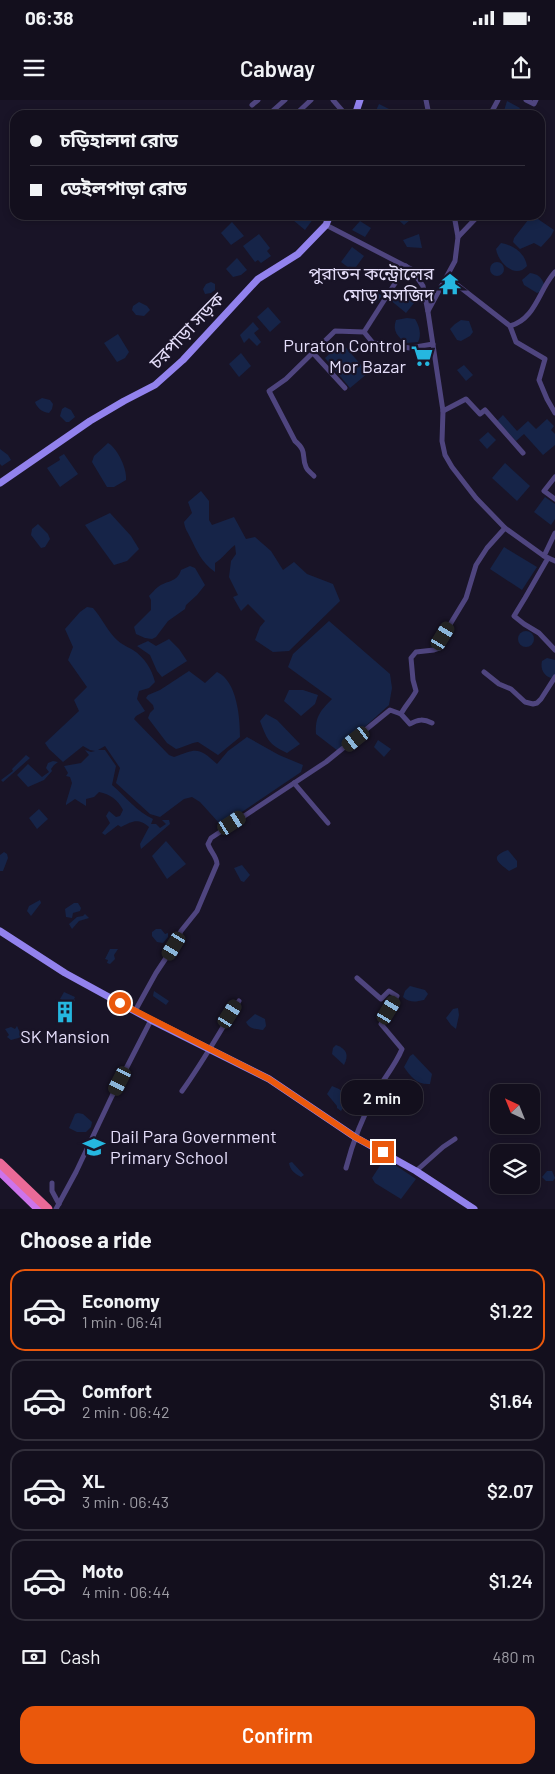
<!DOCTYPE html>
<meta charset="utf-8">
<style>
body{margin:0;font-family:Barlow,"Noto Sans Bengali",sans-serif;background:#201d2a;color:#f1f3f6;height:100vh;display:flex;flex-direction:column;font-size:19px;white-space:nowrap}
*{box-sizing:border-box;margin:0}
p{font-size:16px;color:#9d9ca4}
.icon{flex:none;width:28px;height:28px;fill:none;stroke:currentColor;stroke-width:2;stroke-linecap:round;stroke-linejoin:round}
.map{position:relative;height:1109px;overflow:hidden}
.drawer{display:flex;flex-direction:column;background:#130f1d;flex:1}
.drawer>*{flex:none}
.hud{position:absolute;left:10px;top:10px;width:535px;height:110px;border-radius:15px;box-shadow:0 2px 8px #0003,0 0 0 1px #322f3b;display:grid;align-content:center;height:110px;padding:0 20px;background:#130f1d}
.needle{width:32px;rotate:317deg}
.fabs{position:absolute;left:490px;top:984px;display:grid;gap:10px}
.fabs a{display:grid;place-items:center;width:50px;height:50px;border-radius:10px;background:#130f1d;box-shadow:0 2px 8px #0003,0 0 0 1px #322f3b;font-size:25px}
.end{position:absolute;width:22px;height:22px;margin:-11px;border:6px solid #ea580c;background:#fff;box-shadow:0 0 0 2px #fff}
.from{border-radius:50%}
.bubble{position:absolute;height:35px;border-radius:15px;background:#130f1d;box-shadow:0 2px 8px #0003,0 0 0 1px #322f3b;font-size:16px;font-weight:600;line-height:35px;text-align:center}
.car{position:absolute;width:15px;height:30px;margin:-15px -8px;border-radius:6px;box-shadow:0 0 4px 1px #0007;background:linear-gradient(#222 24%,#8ab4d8 0 40%,#222 0 76%,#8ab4d8 0 86%,#222 0)}
.hud b{display:flex;align-items:center;gap:18px;height:48px;font-size:19px}
.hud b+b{border-top:1px solid #322f3b}
.hud i{width:12px;height:12px;background:#f1f3f6}
ul{padding:0;list-style:none}
li{display:flex;align-items:center;gap:15px;height:82px;margin:0 10px 8px;padding:0 10px;border:2px solid #322f3b;border-radius:15px}
li div{flex:1}
li b{display:block;font-size:19px}
li em{font-style:normal;font-weight:600}
li.current{border-color:#ea580c}
li>.icon{width:45px;height:45px;stroke-width:1.5}
h2{padding:0 20px;font-size:22px;line-height:60px}
.pay{display:flex;align-items:center;gap:12px;height:55px;padding:0 20px;font-size:19px}
.pay p{margin-inline-start:auto}
.action{display:flex;gap:10px;margin-top:auto;padding:10px 20px}
.action a{flex:1;height:58px;border-radius:15px;background:#ea580c;color:#fff;font-size:20px;font-weight:600;line-height:58px;text-align:center}
.status{display:flex;justify-content:space-between;align-items:center;height:35px;padding:0 25px;background:#130f1d;direction:ltr}
.status svg{height:14px;fill:currentColor}
header{display:flex;justify-content:space-between;align-items:center;height:65px;padding:0 20px;background:#130f1d;font-size:22px;font-weight:600}
.map>svg:first-child{display:block}
.water{fill:#162448}
.lines{fill:none;stroke-linecap:round;stroke-linejoin:round}
.street{stroke:#4f457f;stroke-width:5}
.secondary{stroke:#9282ed;stroke-width:7}
.primary{stroke:#cd74eb;stroke-width:8}
.highway{stroke:#ea6a98;stroke-width:9}
.route{stroke:#ea580c;stroke-width:6}
.labels{text-anchor:middle;stroke-width:4.5;stroke-linejoin:round;paint-order:stroke}
.poi-label{font-size:18px;fill:#e5defa;stroke:#191427;text-anchor:end}
.street-label{font-size:18px;fill:#e5defa;stroke:#191427}
</style>
<div class="status"><b>06:38</b><svg viewBox="0 0 49 12"><path d="M0 12V9h3v3zM5 12V6h3v6zM10 12V3h3v9zM15 12V0h3v12zM26 1h20v11H26zM47 4h2v5h-2z"/></svg></div>
<header><svg class="icon" aria-label="menu" viewBox="0 0 24 24"><path d="M4 6h16M4 12h16M4 18h16"/></svg>Cabway<svg class="icon" aria-label="share" viewBox="0 0 24 24"><path d="M12 15V3M7 8l5-5 5 5M5 13v7h14v-7"/></svg></header>
<div class="map">
<svg width="555" height="1109" viewBox="0 0 555 1109">
<rect width="100%" height="100%" fill="#191427"/>
<!-- water -->
<g class="water">
<polygon points="507,1 520,8 516,15 503,14"/>
<polygon points="379,4 391,10 389,15 374,15"/>
<polygon points="287,115 316,115 305,130"/>
<polygon points="393,115 416,115 404,125"/>
<polygon points="532,115 554,130 551,136 541,147 534,143 520,149 513,142 514,138"/>
<polygon points="360,121 371,128 365,137 352,130"/>
<polygon points="232,122 244,136 231,145 221,133"/>
<polygon points="259,134 270,148 267,151 271,156 261,163 258,160 255,162 243,146"/>
<polygon points="419,134 422,148 407,147 403,140"/>
<path d="M 501,143 C 513,145 525,153 527,166 C 515,180 498,162 496,149 Z"/>
<polygon points="352,147 364,156 353,171 341,162"/>
<polygon points="237,158 247,170 241,175 233,177 226,169"/>
<circle cx="497" cy="169" r="7"/>
<path d="M 530,173 C 538,174 541,177 544,184 L 542,191 L 537,193 L 524,185 L 522,180 Z"/>
<polygon points="211,182 215,184 215,190 211,193 205,194 203,189 206,184"/>
<polygon points="371,188 382,196 376,203 366,195"/>
<polygon points="398,189 414,203 406,213 389,199"/>
<polygon points="139,202 147,206 150,210 144,216 136,215 132,210 133,206"/>
<polygon points="268,207 281,222 270,232 257,217"/>
<path d="M 407,218 L 415,219 C 419,225 422,235 418,242 L 406,243 C 398,237 392,231 396,220 Z"/>
<polygon points="461,220 469,221 473,232 470,236 461,241 457,240 450,229 455,224"/>
<polygon points="253,222 259,229 254,233 261,242 257,246 249,238 244,243 240,235"/>
<polygon points="118,234 129,252 125,258 117,262 104,243"/>
<polygon points="342,243 368,273 350,288 325,258"/>
<polygon points="241,253 251,266 239,277 229,264"/>
<polygon points="464,265 473,275 466,281 457,270"/>
<path d="M 42,298 L 50,300 L 53,304 L 52,309 L 49,313 C 42,312 37,308 35,302 Z"/>
<polygon points="65,307 71,310 75,317 69,322 66,322 60,316 62,309"/>
<polygon points="503,315 517,331 528,321 536,329 547,319 554,326 551,330 555,334 555,345 543,355 524,334 516,341 497,321"/>
<polygon points="488,332 496,340 487,349 479,340"/>
<path d="M 108,343 C 118,349 127,369 126,380 L 114,387 L 107,387 L 92,362 L 94,356 Z"/>
<polygon points="0,349 8,355 11,360 2,366 0,364"/>
<polygon points="64,354 78,374 60,387 47,368 60,360 59,357"/>
<polygon points="505,363 530,386 517,401 492,378"/>
<path d="M 201,391 L 209,401 L 209,420 L 212,425 L 234,417 L 246,439 L 255,437 L 271,451 L 283,470 L 294,462 L 307,474 L 333,484 L 340,501 L 289,551 L 273,552 L 255,540 L 260,527 L 265,521 L 248,504 L 241,511 L 233,497 L 238,495 L 229,477 L 231,461 L 236,454 L 235,445 C 227,451 223,458 215,463 L 215,472 C 201,462 197,451 190,437 C 187,431 185,429 184,422 L 192,413 L 188,402 Z"/>
<polygon points="545,397 555,404 555,419 551,425 534,412"/>
<polygon points="110,413 131,436 139,449 127,461 114,465 85,425"/>
<polygon points="38,424 48,434 50,439 45,447 41,448 31,435 32,429"/>
<polygon points="504,447 537,467 522,490 490,469"/>
<path d="M 190,466 L 195,468 L 205,485 L 197,495 L 186,505 L 185,509 L 168,521 L 156,537 L 152,539 L 145,538 L 136,534 L 134,527 L 151,510 L 151,500 L 149,496 C 152,493 155,489 158,487 C 167,480 177,483 181,470 Z"/>
<path d="M 87,507 L 93,508 C 101,517 106,528 114,537 C 119,543 126,546 133,550 C 144,557 152,569 155,582 L 149,588 L 139,591 L 137,599 L 145,611 L 136,616 L 134,619 L 169,655 L 174,657 C 196,649 198,646 217,664 L 228,651 L 247,637 L 279,655 L 303,665 L 301,672 L 227,722 L 219,723 L 200,702 L 192,697 L 184,699 L 160,717 L 150,714 L 116,683 L 120,668 L 105,646 L 98,650 L 105,650 L 116,666 L 112,685 C 126,697 136,711 153,719 L 151,724 L 156,724 L 160,728 L 166,724 L 162,720 L 169,720 L 170,724 L 141,749 L 140,744 L 149,727 C 138,718 133,721 121,727 L 118,725 L 105,735 L 102,733 L 110,723 L 106,716 L 109,711 L 116,717 L 120,716 L 123,710 C 118,700 110,694 99,692 L 94,697 L 86,699 L 86,706 L 75,699 L 66,705 L 66,703 L 72,683 L 70,677 L 66,676 L 68,673 L 64,666 L 81,663 L 89,655 L 85,650 L 91,652 L 95,651 L 90,650 L 83,646 L 63,662 L 49,649 L 45,643 L 79,611 L 74,600 L 87,587 L 68,560 L 73,547 L 65,529 L 80,512 Z"/>
<path d="M 329,521 L 390,574 L 392,588 L 389,605 L 338,651 L 316,634 C 315,617 320,611 332,599 L 288,567 L 293,554 Z"/>
<circle cx="526" cy="539" r="8"/>
<polygon points="169,539 179,549 187,561 162,577 157,571 150,555 137,546 148,541 156,546"/>
<path d="M 547,558 L 555,560 L 555,575 L 551,578 C 544,576 540,569 542,561 Z"/>
<path d="M 189,571 L 205,583 L 217,572 C 237,581 240,617 240,637 L 218,655 L 198,642 C 190,643 184,647 176,649 L 167,643 L 148,618 L 150,613 L 154,609 L 153,605 L 146,598 L 148,595 L 160,590 Z"/>
<polygon points="289,590 303,590 318,595 315,604 301,616 284,601"/>
<path d="M 266,614 L 277,620 L 300,644 L 287,653 C 268,644 267,639 260,621 Z"/>
<polygon points="378,640 391,649 384,657 374,647"/>
<polygon points="26,655 30,658 3,682 1,680 13,671 12,669"/>
<polygon points="53,661 58,662 54,665 51,669 52,671 44,680 28,687 17,675 28,664 42,677 49,672 46,668 48,663"/>
<polygon points="39,709 48,719 37,729 29,718"/>
<polygon points="166,741 186,764 167,779 152,756"/>
<path d="M 508,750 L 517,761 L 517,767 L 509,771 C 499,763 488,757 508,750 Z"/>
<polygon points="4,752 7,754 8,758 3,771 0,771 0,755"/>
<polygon points="242,765 250,775 244,782 241,781 234,768"/>
<polygon points="40,800 41,803 31,816 27,811 29,806"/>
<polygon points="74,803 78,803 81,808 80,811 73,813 72,818 66,817 65,809"/>
<polygon points="85,814 89,818 79,821 72,829 69,824 77,817 83,816"/>
<polygon points="156,829 161,829 165,834 168,833 168,837 163,843 157,842 152,836 152,832"/>
<polygon points="110,849 118,849 114,855 115,859 110,864 107,863 108,860 105,859"/>
<path d="M 410,886 L 425,890 L 428,894 L 424,900 C 415,902 410,903 403,897 L 405,891 Z"/>
<polygon points="154,891 169,901 166,905 153,896"/>
<polygon points="64,892 75,897 74,899 75,900 72,905 60,899"/>
<polygon points="458,908 459,915 456,929 451,925 446,918 453,909"/>
<path d="M 255,914 L 265,919 L 266,926 L 263,930 C 256,929 249,929 246,922 Z"/>
<polygon points="17,926 22,937 11,940 7,937 9,935 5,929 11,927 15,929"/>
<path d="M 336,945 C 347,949 349,955 344,965 L 332,954 L 333,948 Z"/>
<path d="M 413,954 L 432,974 L 430,984 C 417,985 411,977 404,967 L 410,956 Z"/>
<polygon points="332,986 339,989 348,996 345,1001 341,999 343,1008 341,1011 337,1008 337,1006 327,994"/>
<polygon points="78,1013 83,1014 92,1022 91,1027 86,1032 77,1032 69,1028 75,1014"/>
<polygon points="383,1061 395,1065 416,1079 401,1099 375,1083 372,1078"/>
<path d="M 292,1062 L 304,1075 L 301,1077 C 295,1074 290,1070 289,1063 Z"/>
<polygon points="547,1071 552,1071 555,1078 553,1081 546,1081 542,1077"/>
</g>
<g class="lines">
<!-- street -->
<g class="street">
<polyline points="333,0 346,15"/>
<polyline points="426,0 429,15"/>
<polyline points="526,0 534,4 536,0"/>
<polyline points="252,5 258,0"/>
<polyline points="268,15 285,0"/>
<polyline points="295,15 311,0"/>
<polyline points="490,15 498,0"/>
<polyline points="326,125 411,169 423,186 428,212 443,311 442,341 445,355 452,367 476,398 505,428 544,456 555,461"/>
<polyline points="458,137 479,115"/>
<polyline points="447,177 510,226 516,242 545,259 539,280 547,299 555,313"/>
<polyline points="428,211 455,161 458,137 454,115"/>
<path d="M 510,226 C 536,219 539,189 555,172"/>
<polyline points="364,232 406,166"/>
<polyline points="313,253 345,288"/>
<polyline points="443,311 466,299 480,314 485,310 523,353"/>
<path d="M 314,376 C 311,373 307,370 306,367 C 301,356 308,352 295,341 L 269,291 L 286,279 L 335,231 L 364,232 L 373,243 L 410,248 L 433,244"/>
<polyline points="555,377 544,391 555,399"/>
<polyline points="544,456 555,433"/>
<polyline points="548,458 525,498 514,516 524,524 539,533 555,550"/>
<polyline points="484,572 499,584 511,589 525,602 533,604 537,603 541,599 555,577"/>
<path d="M 401,614 C 405,606 412,599 416,591 L 413,580 L 411,558 L 416,552 L 434,550 L 440,548 L 443,536 L 466,498 L 476,465 L 487,448 L 505,428"/>
<polyline points="294,683 328,723"/>
<path d="M 135,911 L 156,873 L 174,846 L 181,831 L 197,811 L 217,764 C 217,757 210,751 208,744 L 211,738 L 326,662 L 390,610 L 401,614 L 410,624 C 418,619 424,619 432,623"/>
<path d="M 182,991 C 203,962 220,931 239,901"/>
<path d="M 346,1068 C 353,1041 363,1016 376,992 C 385,977 396,964 402,949 L 381,924 L 397,896 L 389,891 L 381,899 L 357,878"/>
<polyline points="416,1071 443,1047 455,1039"/>
<polyline points="52,1083 52,1091 59,1104"/>
<polyline points="56,1109 76,1072 112,996 151,920"/>
</g>
<!-- secondary -->
<g class="secondary">
<polyline points="355,15 360,0"/>
<polyline points="0,383 90,321 124,301 155,285 183,260 258,179 298,154 326,125 330,115"/>
<polyline points="0,831 65,873 151,920 269,979 355,1037 416,1071 474,1109"/>
</g>
<!-- primary -->
<polyline class="primary" points="0,1072 38,1109"/>
<!-- highway -->
<polyline class="highway" points="0,1063 48,1109"/>
</g>
<g class="lines">
<!-- route -->
<polyline class="route" points="120,903 269,979 355,1037 383,1052"/>
</g>
<!-- icons -->
<defs>
<g id="temple-bare" transform="scale(1.725)"><path d="M0-6L5-2H3V0L6.5 2.5H4V6H1.5V3h-3V6H-4V2.5H-6.5L-3 0V-2H-5Z" fill="#25b7e0" stroke="#191427" stroke-width="2.5" paint-order="stroke"/></g>
<g id="supermarket-bare" transform="scale(1.725)"><path d="M-6-5.5h2.5l.6 2H6L4.5 2H-2.5L-4.4-4H-6ZM-1.5 3.2a1.3 1.3 0 1 0 .1 0ZM3 3.2a1.3 1.3 0 1 0 .1 0Z" fill="#25b7e0" stroke="#191427" stroke-width="2.5" paint-order="stroke"/></g>
<g id="building-bare" transform="scale(1.725)"><path d="M-4-6H4V6H1V3H-1V6H-4ZM-2.5-4.3h1.7v1.8h-1.7ZM.8-4.3h1.7v1.8H.8ZM-2.5-1h1.7V.8h-1.7ZM.8-1h1.7V.8H.8Z" fill="#25b7e0" stroke="#191427" stroke-width="2.5" paint-order="stroke"/></g>
<g id="school-bare" transform="scale(1.725)"><path d="M0-5L7-2L0 1L-7-2ZM-4 1L0 2.5L4 1V4Q0 6-4 4Z" fill="#25b7e0" stroke="#191427" stroke-width="2.5" paint-order="stroke"/></g>
</defs>
<g fill-rule="evenodd">
<use href="#temple-bare" x="450" y="184"/>
<use href="#supermarket-bare" x="422" y="256"/>
<use href="#building-bare" x="65" y="912"/>
<use href="#school-bare" x="94" y="1047"/>
</g>
<g class="labels">
<!-- poi labels -->
<g class="poi-label">
<text x="434" y="180">পুরাতন কন্ট্রোলের<tspan x="434" dy="21">মোড় মসজিদ</tspan></text>
<text x="406" y="252">Puraton Control<tspan x="406" dy="21">Mor Bazar</tspan></text>
<text x="65" y="943" text-anchor="middle">SK Mansion</text>
<text x="110" y="1043" text-anchor="start">Dail Para Government<tspan x="110" dy="21">Primary School</tspan></text>
</g>
<!-- street labels -->
<g class="street-label">
<text transform="translate(187 231) rotate(-46)" y="6">চরপাড়া সড়ক</text>
</g>
</g>
</svg>
<div class="fabs">
<a><svg class="needle" viewBox="-14 -14 28 28"><path d="M0-13l5 13h-10z" fill="#e53935"/><path d="M0 13l5-13h-10z" fill="#9d9ca4"/></svg></a>
<a><svg class="icon" aria-label="layers" viewBox="0 0 24 24"><path d="M12 4l9 5-9 5-9-5zM3 14l9 5 9-5"/></svg></a>
</div>
<i class="end from" style="left:120px;top:903px"></i>
<i class="end" style="left:383px;top:1052px"></i>
<div class="bubble" style="left:341px;top:980px;width:82px">2 min</div>
<i class="car" style="left:443px;top:536px;rotate:31deg"></i>
<i class="car" style="left:356px;top:639px;rotate:232deg"></i>
<i class="car" style="left:232px;top:723px;rotate:57deg"></i>
<i class="car" style="left:174px;top:846px;rotate:211deg"></i>
<i class="car" style="left:389px;top:910px;rotate:31deg"></i>
<i class="car" style="left:230px;top:914px;rotate:32deg"></i>
<i class="car" style="left:120px;top:981px;rotate:207deg"></i>
<div class="hud">
<b><i class="from"></i>চড়িহালদা রোড</b>
<b><i></i>ডেইলপাড়া রোড</b>
</div>
</div>
<section class="drawer">
<h2>Choose a ride</h2>
<ul>
<li class="current"><svg class="icon" aria-label="car" viewBox="0 0 24 24"><path d="M5 17H2v-5l4-1 3-4h7l3 4 3 1v5h-3M9 17h6M6 11h13"/><circle cx="7" cy="17" r="2"/><circle cx="17" cy="17" r="2"/></svg><div><b>Economy</b><p>1 min · 06:41</p></div><em>$1.22</em></li>
<li><svg class="icon" aria-label="car" viewBox="0 0 24 24"><path d="M5 17H2v-5l4-1 3-4h7l3 4 3 1v5h-3M9 17h6M6 11h13"/><circle cx="7" cy="17" r="2"/><circle cx="17" cy="17" r="2"/></svg><div><b>Comfort</b><p>2 min · 06:42</p></div><em>$1.64</em></li>
<li><svg class="icon" aria-label="car" viewBox="0 0 24 24"><path d="M5 17H2v-5l4-1 3-4h7l3 4 3 1v5h-3M9 17h6M6 11h13"/><circle cx="7" cy="17" r="2"/><circle cx="17" cy="17" r="2"/></svg><div><b>XL</b><p>3 min · 06:43</p></div><em>$2.07</em></li>
<li><svg class="icon" aria-label="car" viewBox="0 0 24 24"><path d="M5 17H2v-5l4-1 3-4h7l3 4 3 1v5h-3M9 17h6M6 11h13"/><circle cx="7" cy="17" r="2"/><circle cx="17" cy="17" r="2"/></svg><div><b>Moto</b><p>4 min · 06:44</p></div><em>$1.24</em></li>
</ul>
<div class="pay"><svg class="icon" aria-label="cash" viewBox="0 0 24 24"><path d="M3 7h18v10H3z"/><circle cx="12" cy="12" r="2"/></svg>Cash<p>480 m</p></div>
<div class="action"><a>Confirm</a></div>
</section>
